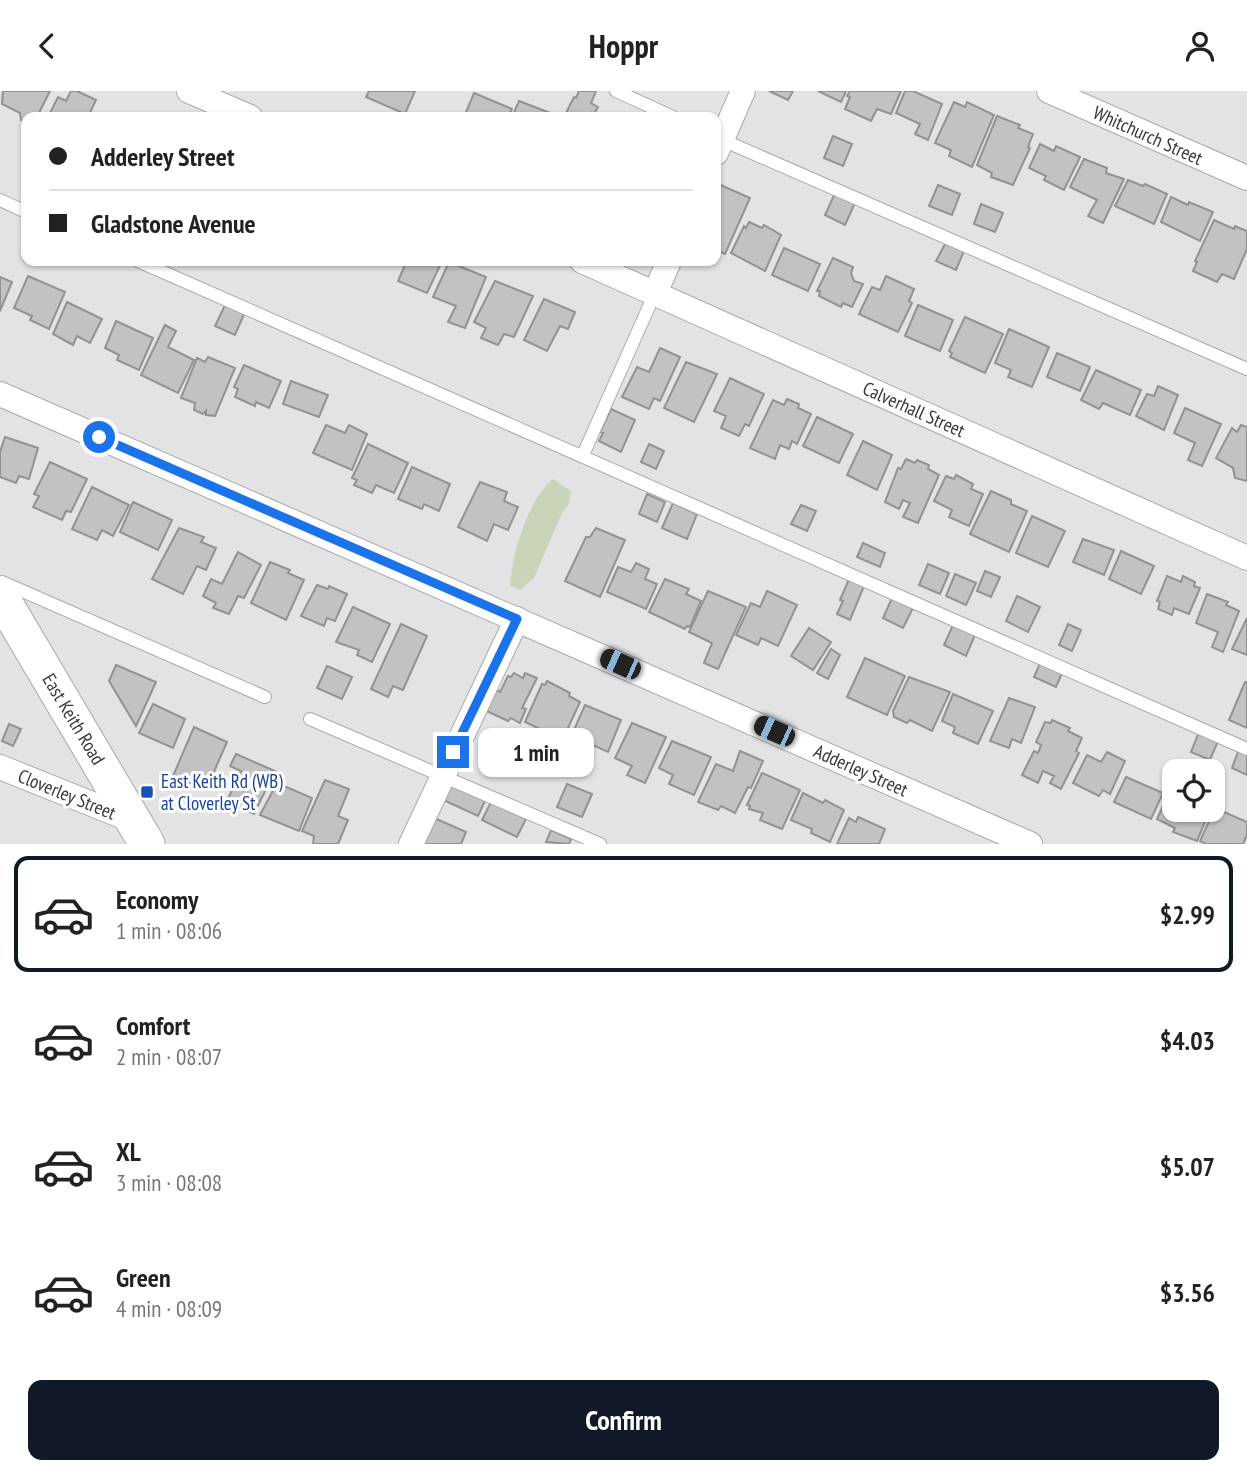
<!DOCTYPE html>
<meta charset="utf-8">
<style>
body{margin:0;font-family:"PT Sans Narrow",sans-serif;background:#f2f2f2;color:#222;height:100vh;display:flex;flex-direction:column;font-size:26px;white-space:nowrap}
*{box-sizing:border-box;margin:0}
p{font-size:23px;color:#767676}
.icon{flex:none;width:38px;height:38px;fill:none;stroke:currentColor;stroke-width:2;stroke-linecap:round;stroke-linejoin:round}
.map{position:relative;height:753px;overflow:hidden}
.side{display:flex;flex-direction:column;background:#fff;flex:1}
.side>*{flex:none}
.hud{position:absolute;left:21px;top:21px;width:700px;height:154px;border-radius:14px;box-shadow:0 2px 5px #0004;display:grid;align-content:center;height:154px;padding:0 28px;background:#fff}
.fabs{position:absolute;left:1162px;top:668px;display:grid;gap:14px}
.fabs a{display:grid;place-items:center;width:63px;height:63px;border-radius:14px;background:#fff;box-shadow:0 2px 5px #0004;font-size:35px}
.end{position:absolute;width:32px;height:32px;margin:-16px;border:9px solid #1a73e8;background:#fff;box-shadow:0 0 0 4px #fff}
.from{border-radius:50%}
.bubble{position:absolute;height:49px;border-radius:14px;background:#fff;box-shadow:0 2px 5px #0004;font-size:23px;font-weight:800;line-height:49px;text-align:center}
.car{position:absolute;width:21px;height:42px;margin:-21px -10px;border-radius:9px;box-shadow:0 0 5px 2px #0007;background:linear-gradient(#222 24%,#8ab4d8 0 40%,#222 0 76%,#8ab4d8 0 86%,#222 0)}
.hud b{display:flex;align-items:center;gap:24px;height:66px;font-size:26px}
.hud b+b{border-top:2px solid #e0e0e0}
.hud i{width:18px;height:18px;background:#222}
ul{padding:12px 0 0;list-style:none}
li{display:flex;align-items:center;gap:21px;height:116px;margin:0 14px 10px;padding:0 14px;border:4px solid transparent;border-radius:14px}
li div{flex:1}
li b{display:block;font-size:26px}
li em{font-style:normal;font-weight:800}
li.selected{border-color:#111827}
li>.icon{width:63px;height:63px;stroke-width:1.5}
.cta{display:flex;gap:14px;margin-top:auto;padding:14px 28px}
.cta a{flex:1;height:80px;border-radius:14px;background:#111827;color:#fff;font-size:28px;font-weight:800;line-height:80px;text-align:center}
header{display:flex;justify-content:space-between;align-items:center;height:91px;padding:0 28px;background:#fff;font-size:32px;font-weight:800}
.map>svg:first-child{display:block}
.green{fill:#cad4b9}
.building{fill:#c2c2c4;stroke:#929294;stroke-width:2}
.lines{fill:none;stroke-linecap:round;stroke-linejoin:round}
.service-casing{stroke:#aaaaac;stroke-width:14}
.minor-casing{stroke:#aaaaac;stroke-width:26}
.secondary-casing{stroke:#aaaaac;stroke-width:37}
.service{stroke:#fff;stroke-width:12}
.minor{stroke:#fff;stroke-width:24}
.secondary{stroke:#fff;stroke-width:35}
.route{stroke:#1a73e8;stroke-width:9}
.transit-dot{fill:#1a4fb4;stroke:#fff;stroke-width:2.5}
.labels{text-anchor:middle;stroke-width:6;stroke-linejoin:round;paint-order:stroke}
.street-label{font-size:19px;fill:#373738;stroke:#fff}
.transit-label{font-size:19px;fill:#164399;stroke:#fff;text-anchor:start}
</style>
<header><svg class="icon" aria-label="back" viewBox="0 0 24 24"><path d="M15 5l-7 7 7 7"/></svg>Hoppr<svg class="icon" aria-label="person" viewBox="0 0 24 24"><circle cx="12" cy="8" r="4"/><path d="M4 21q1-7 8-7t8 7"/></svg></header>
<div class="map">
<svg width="1247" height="753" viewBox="0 0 1247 753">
<rect width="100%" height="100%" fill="#e3e3e6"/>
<!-- green -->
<path class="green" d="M 553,388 L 571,400 L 569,412 L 562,422 L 534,487 L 520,499 L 510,495 C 512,463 528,408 553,388 Z"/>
<!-- building -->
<g class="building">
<polygon points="3,0 50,0 37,26 26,26 26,31 21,29 20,22 2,13"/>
<polygon points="71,0 77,0 96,9 88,26 48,26 58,6 66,10"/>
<polygon points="369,0 415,0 405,23 366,6"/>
<polygon points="579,0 596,0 591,12 598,16 594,23 601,26 564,26 574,6 576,7"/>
<polygon points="769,0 793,0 788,9"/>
<polygon points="818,0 846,0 841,11"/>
<polygon points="850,0 901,0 891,23 877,18 871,30 845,18 850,6 847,5"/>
<polygon points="905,0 913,0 942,13 928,49 915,43 920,33 896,22"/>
<polygon points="474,2 512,18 508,26 460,26 461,24 464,26"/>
<polygon points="519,10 558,25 512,26"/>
<polygon points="954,11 965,16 967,11 994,24 972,76 949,65 951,59 935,52"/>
<polygon points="997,25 1020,34 1018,37 1033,43 1028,56 1030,57 1013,94 991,86 992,82 977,74"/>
<polygon points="833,45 852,53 843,75 824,67"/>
<polygon points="1040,53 1054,60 1056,55 1080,66 1064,99 1044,89 1046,85 1029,77"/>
<polygon points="1084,68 1107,77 1106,82 1124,88 1103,132 1088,125 1097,109 1070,96"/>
<polygon points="1128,89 1143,95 1145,93 1167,103 1154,133 1115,115"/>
<polygon points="716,92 750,107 725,163 716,159"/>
<polygon points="938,94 960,103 952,124 929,115"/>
<polygon points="835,102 855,112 845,134 825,124"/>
<polygon points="1171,106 1188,114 1189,111 1213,121 1200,150 1161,131"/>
<polygon points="981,113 1003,122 995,141 974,133"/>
<polygon points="1214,129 1234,138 1235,135 1247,140 1247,158 1234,188 1222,183 1217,191 1193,180 1197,171 1195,170"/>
<polygon points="749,131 762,137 764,134 781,144 765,180 731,162 744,135 746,137"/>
<polygon points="946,151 964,160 956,179 936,170"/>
<polygon points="784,157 820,173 808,200 772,184"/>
<polygon points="833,167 853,176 851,182 854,190 863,193 852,216 843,212 841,216 819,205 820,200 817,200"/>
<polygon points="400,170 442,170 427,202 398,190 405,174"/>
<polygon points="449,171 486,186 465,237 448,231 456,215 433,206"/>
<polygon points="28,185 65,201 49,238 30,229 32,225 14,217"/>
<polygon points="886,185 914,198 909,210 912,212 898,241 859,223 872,196 880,199"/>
<polygon points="0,186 12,191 0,220"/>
<polygon points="495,190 533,205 514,246 504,243 498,254 481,247 486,237 474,231"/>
<polygon points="544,208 575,221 568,238 560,235 547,260 524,249"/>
<polygon points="67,211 102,228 90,252 77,245 73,254 53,243"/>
<polygon points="226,212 245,221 235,244 215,235"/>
<polygon points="918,214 953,229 940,260 905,245"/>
<polygon points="965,226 1003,243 985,282 950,266 952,262 949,260"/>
<polygon points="116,230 153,247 139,279 117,269 119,264 105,257"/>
<polygon points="165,234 176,240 168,256 194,269 178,302 141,284"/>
<polygon points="1009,238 1049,256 1032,296 1008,286 1011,279 995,272"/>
<polygon points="660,257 680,266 660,310 654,307 649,318 622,306 637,276 649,281"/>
<polygon points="1057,262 1090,276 1080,300 1047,286"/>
<polygon points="208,266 235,277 215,325 206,324 206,320 203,323 194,319 195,312 181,307 197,267 205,271"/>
<polygon points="686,271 717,283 694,331 664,317"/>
<polygon points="244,274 281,290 269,317 256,311 255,315 235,306 238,298 234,296"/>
<polygon points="1096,279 1141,299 1130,324 1103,312 1099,318 1081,309"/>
<polygon points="730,287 764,303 749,335 745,333 739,345 721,337 726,325 714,320"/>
<polygon points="291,290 328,304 319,326 283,313"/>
<polygon points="1158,295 1178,304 1164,339 1136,325 1147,303 1154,305"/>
<polygon points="787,308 799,313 798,317 811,323 797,353 792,350 789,358 780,354 775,368 750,357 773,309 784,314"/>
<polygon points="1185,317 1221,333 1202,375 1188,369 1195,352 1174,342"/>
<polygon points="611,318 635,329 621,361 599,350 603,342 600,341"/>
<polygon points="817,326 853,343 839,372 803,355"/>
<polygon points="326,334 345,342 349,334 367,343 352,379 313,362"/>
<polygon points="1241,334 1247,336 1247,390 1235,387 1233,377 1216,367 1232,337 1237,341"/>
<polygon points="5,346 38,357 29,388 19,385 16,392 0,386 0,361"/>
<polygon points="863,350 892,364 877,399 847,384"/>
<polygon points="368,353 408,372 394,402 376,394 372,402 354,394 357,389 352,387"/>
<polygon points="649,353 664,360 656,378 641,371"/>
<polygon points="906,368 915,372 917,369 929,374 928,378 939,384 918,432 903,426 910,412 903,409 899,418 885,411 898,377 901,378"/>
<polygon points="50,371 87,388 71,421 66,420 62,429 33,416 39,405 34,403"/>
<polygon points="412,376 450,393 439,420 424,413 422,418 398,408"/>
<polygon points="956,384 973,393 971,398 983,403 969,435 949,426 952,419 934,410 946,385 954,388"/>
<polygon points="480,391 507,401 504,410 518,416 508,439 494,433 487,450 458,436"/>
<polygon points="92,396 129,414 113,445 102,439 97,449 72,438"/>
<polygon points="991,400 1011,409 1011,413 1027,420 1009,461 970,443"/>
<polygon points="647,403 665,411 657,431 639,423"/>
<polygon points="133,411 172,429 158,459 120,441"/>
<polygon points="673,412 697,423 687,448 662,437"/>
<polygon points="801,414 816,420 807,440 791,433"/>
<polygon points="1032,425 1065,440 1048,476 1016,462"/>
<polygon points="179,437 204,446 201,451 216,457 206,479 197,475 183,503 152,488"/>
<polygon points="596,437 625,449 600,506 565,490 586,446 590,446"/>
<polygon points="1083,448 1114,459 1104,484 1073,471"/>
<polygon points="863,452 885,462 880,476 857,466"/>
<polygon points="1121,460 1154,475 1141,503 1109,488"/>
<polygon points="238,461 261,474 244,507 238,505 229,523 213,517 216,512 203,505 211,488 222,493"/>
<polygon points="270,471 290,479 288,482 304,489 286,529 251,512"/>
<polygon points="636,472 649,478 645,488 657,493 646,518 607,501 618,476 631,481"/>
<polygon points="928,473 949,482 940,503 919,494"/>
<polygon points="985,480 1000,486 991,506 977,500"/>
<polygon points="955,483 976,492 966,514 946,505"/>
<polygon points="1167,485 1181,491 1183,485 1195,491 1194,495 1200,497 1189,523 1174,517 1172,524 1158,518 1160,511 1157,510"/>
<polygon points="665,488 689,498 686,503 701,510 690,536 687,535 685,538 649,521"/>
<polygon points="849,488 864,495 850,529 837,523 843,510 840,509"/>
<polygon points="317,494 328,498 329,495 347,503 335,530 327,527 324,535 301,525"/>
<polygon points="708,500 746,516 718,578 704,572 712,552 689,541"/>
<polygon points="767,500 797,514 778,555 761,547 758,554 736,544 751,512 760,516"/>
<polygon points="1207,503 1228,511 1226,514 1239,520 1223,561 1212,556 1218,541 1196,532"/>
<polygon points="1017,505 1040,516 1028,541 1006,530"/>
<polygon points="892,507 913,517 903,537 883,527"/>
<polygon points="353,516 390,533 372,571 357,564 359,559 336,551"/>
<polygon points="1247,527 1247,564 1232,558"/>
<polygon points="401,533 427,545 403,599 393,595 388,606 371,598"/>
<polygon points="1068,533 1081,539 1072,560 1059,554"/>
<polygon points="953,534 975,544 966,565 944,554"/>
<polygon points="809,537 831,551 813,579 791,565"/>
<polygon points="831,558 840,564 828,588 817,582"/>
<polygon points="865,567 905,585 887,624 847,606"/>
<polygon points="1040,572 1062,582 1056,596 1034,586"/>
<polygon points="116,574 156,591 136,635 109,590"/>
<polygon points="327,575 352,586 342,608 317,597"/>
<polygon points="514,582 523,587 525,582 537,587 522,617 526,618 520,632 511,627 508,630 478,616 488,595 500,601 508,585 511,586"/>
<polygon points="909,586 950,601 932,640 910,629 907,632 894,626 893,620"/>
<polygon points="547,590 570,602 569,605 580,611 553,670 534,661 541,646 539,644 542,639 525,631 542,593 545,594"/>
<polygon points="1245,591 1247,591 1247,637 1229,629"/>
<polygon points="953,603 993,620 978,653 953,642 955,636 942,630"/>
<polygon points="1009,607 1035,616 1021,652 1012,648 1009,657 990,650"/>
<polygon points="153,613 185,628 173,657 139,642"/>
<polygon points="585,614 621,629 608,661 591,653 584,668 565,659"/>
<polygon points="1052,629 1070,637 1068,640 1082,647 1076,660 1079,662 1061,698 1050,692 1054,685 1043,680 1038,692 1022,684 1034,660 1038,662 1041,654 1036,651 1045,631 1051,632"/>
<polygon points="632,632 666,646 645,692 627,684 632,675 615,667"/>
<polygon points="9,633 21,638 13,655 2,650"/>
<polygon points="194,636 227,651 206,699 173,685"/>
<polygon points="1199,641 1218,650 1210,669 1191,661"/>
<polygon points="672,650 711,666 694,704 669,693 673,684 659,677"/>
<polygon points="1239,658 1247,661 1247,684 1232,677"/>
<polygon points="740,660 763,670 751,697 748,696 735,722 721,715 718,719 698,711 716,673 733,680"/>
<polygon points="1107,661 1125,670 1110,703 1103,699 1099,705 1073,692 1087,664 1101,671"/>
<polygon points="236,663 275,680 254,723 227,710 241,680 230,675"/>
<polygon points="762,682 800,699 782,738 760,729 763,722 749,718 750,715 747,714"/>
<polygon points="1126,686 1163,702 1151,728 1114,711"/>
<polygon points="325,689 349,698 338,725 348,729 338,753 313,753 314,745 302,740"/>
<polygon points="277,692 312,707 299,740 260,724"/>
<polygon points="448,692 485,710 478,725 441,708"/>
<polygon points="567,693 592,703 582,726 557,716"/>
<polygon points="1170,699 1174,701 1174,719 1210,719 1197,750 1173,741 1175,737 1157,728"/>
<polygon points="803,702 823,712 825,709 844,719 830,751 811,742 812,738 791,729"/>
<polygon points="491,711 526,728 517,746 482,729"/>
<polygon points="1215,717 1247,731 1247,744 1243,753 1206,753 1200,750"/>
<polygon points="432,726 466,741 461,753 420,753"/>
<polygon points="858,726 885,738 879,753 837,753 849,727 856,731"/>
<polygon points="551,739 571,748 569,753 546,751"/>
</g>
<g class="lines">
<!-- service casing -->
<g class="service-casing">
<g id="service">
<polyline points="616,0 673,26"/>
<polyline points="718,47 1247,278"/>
<polyline points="0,109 26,121"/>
<polyline points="138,170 1247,658"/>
<polyline points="583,364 655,202"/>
<polyline points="2,491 265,606"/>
<polyline points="310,628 600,753"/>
</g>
</g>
<!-- minor casing -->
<g class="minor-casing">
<g id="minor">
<polyline points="189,0 250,26"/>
<polyline points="1049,0 1247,87"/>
<polyline points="716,62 743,0"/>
<polyline points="582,170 1247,467"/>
<polyline points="655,202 669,170"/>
<polyline points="0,303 1030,753"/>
<polyline points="0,676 134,730"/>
<polyline points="411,753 517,528"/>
</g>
</g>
<!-- secondary casing -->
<g class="secondary-casing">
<polyline id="secondary" points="0,504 147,753"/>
</g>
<!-- service -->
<use href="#service" class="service"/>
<!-- minor -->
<use href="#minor" class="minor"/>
<!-- secondary -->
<use href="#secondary" class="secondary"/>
</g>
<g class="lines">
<!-- route -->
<polyline class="route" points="99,346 517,528 453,661"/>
</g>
<!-- markers -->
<rect class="transit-dot" x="140" y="694" width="14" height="14" rx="3.5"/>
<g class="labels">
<!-- street labels -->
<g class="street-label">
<text transform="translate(1148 44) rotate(24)" y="7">Whitchurch Street</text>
<text transform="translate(914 318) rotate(24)" y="7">Calverhall Street</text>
<text transform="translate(74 628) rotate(59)" y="7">East Keith Road</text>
<text transform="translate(861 679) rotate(24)" y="7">Adderley Street</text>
<text transform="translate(67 703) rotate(22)" y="7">Cloverley Street</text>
</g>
<!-- transit labels -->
<g class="transit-label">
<text x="161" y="697">East Keith Rd (WB)<tspan x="161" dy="22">at Cloverley St</tspan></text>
</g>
</g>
</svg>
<div class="fabs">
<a><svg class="icon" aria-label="locate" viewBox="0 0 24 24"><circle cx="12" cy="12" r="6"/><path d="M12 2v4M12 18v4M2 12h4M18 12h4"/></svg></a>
</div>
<i class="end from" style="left:99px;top:346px"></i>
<i class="end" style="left:453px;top:661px"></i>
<div class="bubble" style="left:478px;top:637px;width:116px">1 min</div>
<i class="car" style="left:620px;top:573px;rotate:294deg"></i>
<i class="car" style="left:774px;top:640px;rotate:294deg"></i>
<div class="hud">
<b><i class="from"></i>Adderley Street</b>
<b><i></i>Gladstone Avenue</b>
</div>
</div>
<section class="side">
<ul>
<li class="selected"><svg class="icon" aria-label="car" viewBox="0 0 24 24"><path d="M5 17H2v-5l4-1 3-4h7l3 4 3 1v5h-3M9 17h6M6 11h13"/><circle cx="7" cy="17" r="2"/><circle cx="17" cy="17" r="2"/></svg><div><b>Economy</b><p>1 min · 08:06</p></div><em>$2.99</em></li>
<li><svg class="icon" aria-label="car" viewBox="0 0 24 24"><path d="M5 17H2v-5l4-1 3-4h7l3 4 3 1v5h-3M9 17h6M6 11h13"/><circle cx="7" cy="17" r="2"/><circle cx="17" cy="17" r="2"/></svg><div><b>Comfort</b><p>2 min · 08:07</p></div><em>$4.03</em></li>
<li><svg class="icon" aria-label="car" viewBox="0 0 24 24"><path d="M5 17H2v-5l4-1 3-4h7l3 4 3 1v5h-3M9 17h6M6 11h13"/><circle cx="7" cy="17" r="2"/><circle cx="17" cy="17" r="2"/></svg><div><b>XL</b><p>3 min · 08:08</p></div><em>$5.07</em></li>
<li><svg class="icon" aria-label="car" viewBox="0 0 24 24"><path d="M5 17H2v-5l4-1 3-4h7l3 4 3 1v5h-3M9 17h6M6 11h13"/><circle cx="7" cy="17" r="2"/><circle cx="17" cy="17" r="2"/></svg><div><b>Green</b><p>4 min · 08:09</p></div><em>$3.56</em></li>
</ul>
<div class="cta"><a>Confirm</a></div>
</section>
